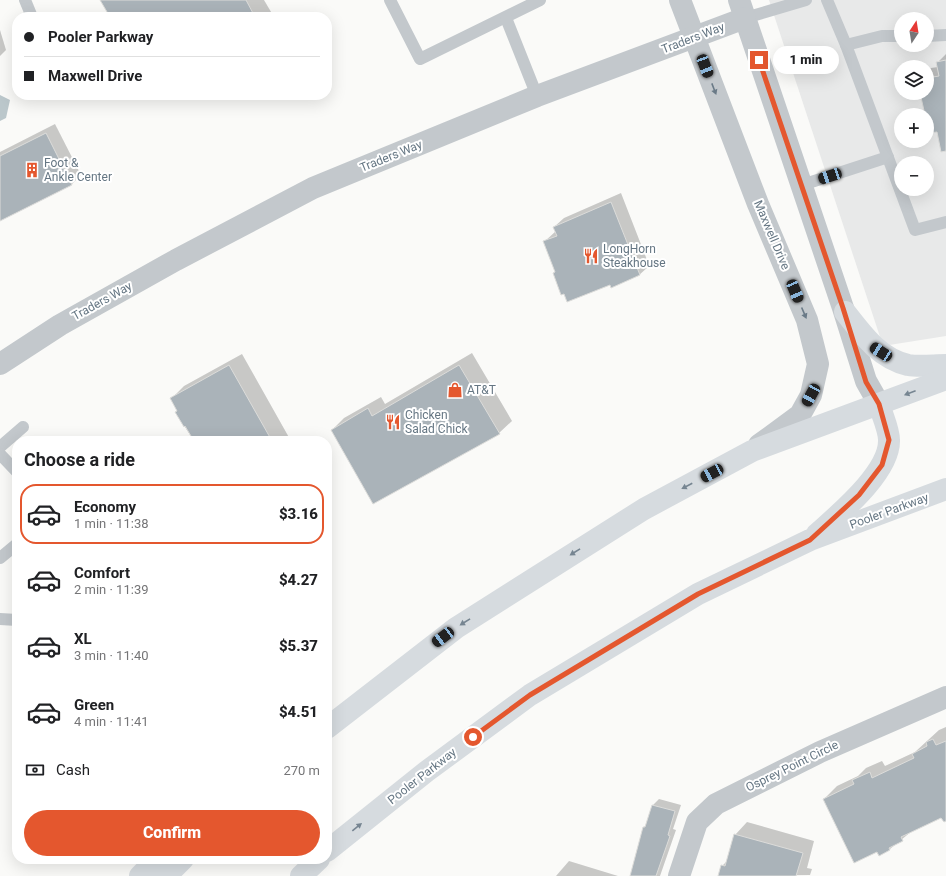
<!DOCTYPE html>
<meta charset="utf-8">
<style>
body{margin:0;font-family:Roboto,sans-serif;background:#f2f2f2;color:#202124;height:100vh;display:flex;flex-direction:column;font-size:15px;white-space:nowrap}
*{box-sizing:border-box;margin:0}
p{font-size:13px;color:#757577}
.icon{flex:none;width:22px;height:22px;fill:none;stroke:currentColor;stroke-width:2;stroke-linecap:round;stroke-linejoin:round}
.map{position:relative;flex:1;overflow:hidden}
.side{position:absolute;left:12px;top:436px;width:320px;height:428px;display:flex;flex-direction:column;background:#fff;border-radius:16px;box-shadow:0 4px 16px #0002}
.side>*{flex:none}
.hud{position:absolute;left:12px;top:12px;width:320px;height:88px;border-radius:16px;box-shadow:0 4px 16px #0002;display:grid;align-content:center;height:88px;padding:0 12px;background:#fff}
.needle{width:26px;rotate:12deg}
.fabs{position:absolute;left:894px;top:12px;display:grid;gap:8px}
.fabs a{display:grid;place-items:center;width:40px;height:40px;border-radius:50%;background:#fff;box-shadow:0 4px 16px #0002;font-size:20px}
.end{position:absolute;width:18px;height:18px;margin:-9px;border:5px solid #e4572e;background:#fff;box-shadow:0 0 0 2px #fff}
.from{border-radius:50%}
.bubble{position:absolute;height:28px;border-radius:14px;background:#fff;box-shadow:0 4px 16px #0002;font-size:13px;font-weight:800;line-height:28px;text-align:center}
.car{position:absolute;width:12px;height:24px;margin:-12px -6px;border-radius:5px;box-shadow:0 0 3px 1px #0007;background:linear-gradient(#222 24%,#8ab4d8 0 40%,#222 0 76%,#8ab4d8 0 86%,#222 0)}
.hud b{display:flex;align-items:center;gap:14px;height:38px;font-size:15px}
.hud b+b{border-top:1px solid #e0e0e0}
.hud i{width:10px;height:10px;background:#202124}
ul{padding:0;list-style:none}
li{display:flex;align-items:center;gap:12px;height:60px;margin:0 8px 6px;padding:0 4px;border:2px solid transparent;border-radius:16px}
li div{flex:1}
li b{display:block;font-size:15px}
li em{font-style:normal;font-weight:800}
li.on{border-color:#e4572e}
li>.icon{width:36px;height:36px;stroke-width:1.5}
h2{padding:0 12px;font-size:18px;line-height:48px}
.pay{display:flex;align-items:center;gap:10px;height:44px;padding:0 12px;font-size:15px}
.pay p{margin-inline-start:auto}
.button{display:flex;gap:8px;margin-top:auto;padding:8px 12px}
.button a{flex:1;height:46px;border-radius:24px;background:#e4572e;color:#fff;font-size:16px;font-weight:800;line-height:46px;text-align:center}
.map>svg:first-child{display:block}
.built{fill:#e8e9e9;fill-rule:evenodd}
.water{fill:#bbc7cb}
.shadow{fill:#0003}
.building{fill:#aab3b9;stroke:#dcdcda}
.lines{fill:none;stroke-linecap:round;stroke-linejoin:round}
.service{stroke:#c3c8cc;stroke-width:12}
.minor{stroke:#c3c8cc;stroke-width:22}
.primary{stroke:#d6dbdf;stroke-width:22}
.oneway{fill:#6a7a87}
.oneway2{fill:#768591}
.route{stroke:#e4572e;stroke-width:5}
.labels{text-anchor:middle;stroke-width:4;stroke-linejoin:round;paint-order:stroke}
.street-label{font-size:12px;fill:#657683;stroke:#fff}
.poi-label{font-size:12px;fill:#657683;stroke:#fff;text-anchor:start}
</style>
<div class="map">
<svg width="946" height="876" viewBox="0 0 946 876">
<rect width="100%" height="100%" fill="#fafaf8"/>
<!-- built -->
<path class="built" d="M 769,0 L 946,0 L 946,336 L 883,346 ZM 901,19 L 927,19 L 927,45 L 901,45 ZM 901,67 L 927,67 L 927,93 L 901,93 ZM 901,115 L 927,115 L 927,141 L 901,141 ZM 901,163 L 927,163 L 927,189 L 901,189 Z"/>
<!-- water -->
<polygon class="water" points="0,95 10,100 6,118 0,121"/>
<!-- shadow -->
<g class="shadow">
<polygon points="102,0 264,0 274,17 111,17"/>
<polygon points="0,30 6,50 0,56"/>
<polygon points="946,54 946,149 937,131 929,132 921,93 927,93 927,72 931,68 938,67 937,63"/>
<polygon points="55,124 81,175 72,184 0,220 0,152"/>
<polygon points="621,193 649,265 648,267 638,276 611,287 610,284 554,273 556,271 544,242 556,231 554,227 564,218"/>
<polygon points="472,353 512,421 499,433 373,503 332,430 344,418 381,397 385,404"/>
<polygon points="242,354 291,441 194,441 176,413 178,411 172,398 184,386"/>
<polygon points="946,727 946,820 942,816 912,831 890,849 879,855 824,799 837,786 858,776 866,768 882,761 885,766 915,752 939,730"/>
<polygon points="659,799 681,805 673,829 676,830 660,876 633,876 644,827 647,824 653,805"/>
<polygon points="747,822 814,841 807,868 812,869 810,875 719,876 722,866 727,861 735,835"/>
<polygon points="569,861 618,876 556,876"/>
</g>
<!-- building -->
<g class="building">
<polygon points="100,0 246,0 255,17 110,17"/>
<polygon points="946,60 946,151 941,152 937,132 928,133 927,115 925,115 920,93 927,93 927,78 939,76 936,62"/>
<polygon points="46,133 72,185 0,221 0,156"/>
<polygon points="611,202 640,275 611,288 610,285 567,302 564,294 561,295 553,273 555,272 543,241 557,236 553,227"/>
<polygon points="229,365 272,441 194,441 185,426 184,427 175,412 177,411 170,398"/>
<polygon points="459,365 500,434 373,504 331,430 368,408 372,416"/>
<polygon points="933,739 936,745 946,741 946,821 944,822 941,818 901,837 903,841 889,848 890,850 879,856 877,852 854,863 823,799 854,784 852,780 870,772 872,778 914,758 912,754 927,746 926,742"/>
<polygon points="652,805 675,811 668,835 670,836 656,876 630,876 643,827 645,827"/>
<polygon points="734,834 803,853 796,876 718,876 721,865 725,866"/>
</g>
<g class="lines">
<!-- service -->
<g class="service">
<polyline points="25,0 32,17"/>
<polyline points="390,0 420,59 540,0"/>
<polyline points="827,0 846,45 882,36 901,36"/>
<polyline points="506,18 537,96"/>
<polyline points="745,18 806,0"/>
<polyline points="927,36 946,35"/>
<polyline points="846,45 915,230 946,222"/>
<polyline points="802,185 888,157"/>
<polyline points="0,447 23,427"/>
<polyline points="0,454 17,472"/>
<polyline points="0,558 17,544"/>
<polyline points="0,619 17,620"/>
</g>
<!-- minor -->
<g class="minor">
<polyline points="680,0 758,204 807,320 818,364 811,395 800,415 759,445"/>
<polyline points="739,0 843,308 866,381 879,404"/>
<polyline points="0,364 60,325 176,260 313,188 537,96 745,18"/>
<polyline points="679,876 697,822 716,804 820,752 946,697"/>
</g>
<!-- primary -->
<g class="primary">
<path d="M 845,312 C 863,335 879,358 908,365 C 920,367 934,365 946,365"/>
<path d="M 817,534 C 839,514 890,472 889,440 C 889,429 882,415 879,404"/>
<polyline points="327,728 456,628 644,509 752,451 946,379"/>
<polyline points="327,851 427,771 530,695 698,594 810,540 946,489"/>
<polyline points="140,876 157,859"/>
<polyline points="166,876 183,859"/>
<polyline points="301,876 319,859"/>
</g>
</g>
<!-- one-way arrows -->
<defs><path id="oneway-solid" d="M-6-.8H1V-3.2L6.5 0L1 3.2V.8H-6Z"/></defs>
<g class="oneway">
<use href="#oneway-solid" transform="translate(714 89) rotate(69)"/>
<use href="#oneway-solid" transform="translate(804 313) rotate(67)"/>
</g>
<g class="oneway2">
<use href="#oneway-solid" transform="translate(910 393) rotate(159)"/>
<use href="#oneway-solid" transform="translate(687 486) rotate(152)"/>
<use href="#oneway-solid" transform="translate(575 552) rotate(148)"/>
<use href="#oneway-solid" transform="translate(465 622) rotate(148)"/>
<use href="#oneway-solid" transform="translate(357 827) rotate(-39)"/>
</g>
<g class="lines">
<!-- route -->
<polyline class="route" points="473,737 530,695 698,594 810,540 859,495 882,465 889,440 879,404 866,382 843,308 759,60"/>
</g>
<!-- icons -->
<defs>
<g id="building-bare" transform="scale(1.2)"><path d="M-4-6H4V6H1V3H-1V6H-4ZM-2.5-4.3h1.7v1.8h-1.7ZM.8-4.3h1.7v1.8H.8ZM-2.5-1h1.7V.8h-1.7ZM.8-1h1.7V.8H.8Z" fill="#e4572e" stroke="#fff" stroke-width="2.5" paint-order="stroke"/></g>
<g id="restaurant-bare" transform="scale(1.2)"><path d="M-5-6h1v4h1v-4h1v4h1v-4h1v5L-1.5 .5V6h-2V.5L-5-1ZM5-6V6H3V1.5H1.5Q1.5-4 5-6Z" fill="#e4572e" stroke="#fff" stroke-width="2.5" paint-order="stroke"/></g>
<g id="shop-bare" transform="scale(1.2)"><path d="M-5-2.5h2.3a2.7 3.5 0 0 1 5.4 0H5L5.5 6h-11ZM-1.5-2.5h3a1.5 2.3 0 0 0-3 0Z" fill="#e4572e" stroke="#fff" stroke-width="2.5" paint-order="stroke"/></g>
</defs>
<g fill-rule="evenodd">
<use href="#building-bare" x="32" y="170"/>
<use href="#restaurant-bare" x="591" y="256"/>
<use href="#shop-bare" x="455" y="390"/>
<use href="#restaurant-bare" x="393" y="422"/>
</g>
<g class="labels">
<!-- street labels -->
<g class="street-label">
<text transform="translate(693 38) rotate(-21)" y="4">Traders Way</text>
<text transform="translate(391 156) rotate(-22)" y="4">Traders Way</text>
<text transform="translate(772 235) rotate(67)" y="4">Maxwell Drive</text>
<text transform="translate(102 301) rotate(-29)" y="4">Traders Way</text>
<text transform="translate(889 511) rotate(-20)" y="4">Pooler Parkway</text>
<text transform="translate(792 766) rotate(-26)" y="4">Osprey Point Circle</text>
<text transform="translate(422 776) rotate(-38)" y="4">Pooler Parkway</text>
</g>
<!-- poi labels -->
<g class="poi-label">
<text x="44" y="167">Foot &amp;<tspan x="44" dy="14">Ankle Center</tspan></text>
<text x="603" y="253">LongHorn<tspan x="603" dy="14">Steakhouse</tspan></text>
<text x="467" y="394">AT&amp;T</text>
<text x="405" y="419">Chicken<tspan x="405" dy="14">Salad Chick</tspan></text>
</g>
</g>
</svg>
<div class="fabs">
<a><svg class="needle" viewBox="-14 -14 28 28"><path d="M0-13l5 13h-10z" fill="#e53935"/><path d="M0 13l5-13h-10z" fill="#757577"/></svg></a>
<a><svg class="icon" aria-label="layers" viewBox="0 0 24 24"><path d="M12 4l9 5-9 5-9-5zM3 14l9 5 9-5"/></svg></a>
<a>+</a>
<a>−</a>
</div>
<i class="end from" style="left:473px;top:737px"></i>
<i class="end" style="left:759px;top:60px"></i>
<div class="bubble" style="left:773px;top:46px;width:66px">1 min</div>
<i class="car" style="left:705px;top:66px;rotate:159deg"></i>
<i class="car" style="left:830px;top:176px;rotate:252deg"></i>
<i class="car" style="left:795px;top:291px;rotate:157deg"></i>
<i class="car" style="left:881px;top:352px;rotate:303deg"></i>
<i class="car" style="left:811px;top:395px;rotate:209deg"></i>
<i class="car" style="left:712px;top:473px;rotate:242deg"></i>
<i class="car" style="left:443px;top:637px;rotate:233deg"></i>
<div class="hud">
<b><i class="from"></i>Pooler Parkway</b>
<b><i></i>Maxwell Drive</b>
</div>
<section class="side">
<h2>Choose a ride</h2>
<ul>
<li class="on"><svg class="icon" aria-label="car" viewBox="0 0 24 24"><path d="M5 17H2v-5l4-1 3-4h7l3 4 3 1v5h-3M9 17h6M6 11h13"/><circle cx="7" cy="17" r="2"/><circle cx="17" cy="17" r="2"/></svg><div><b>Economy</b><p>1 min · 11:38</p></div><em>$3.16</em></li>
<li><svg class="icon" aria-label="car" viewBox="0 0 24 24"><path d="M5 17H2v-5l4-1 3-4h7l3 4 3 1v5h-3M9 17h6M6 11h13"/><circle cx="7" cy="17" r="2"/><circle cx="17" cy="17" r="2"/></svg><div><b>Comfort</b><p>2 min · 11:39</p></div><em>$4.27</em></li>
<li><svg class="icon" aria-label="car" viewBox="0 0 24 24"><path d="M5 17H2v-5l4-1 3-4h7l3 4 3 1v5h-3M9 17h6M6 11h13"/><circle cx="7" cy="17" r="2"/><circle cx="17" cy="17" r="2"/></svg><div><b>XL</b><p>3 min · 11:40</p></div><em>$5.37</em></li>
<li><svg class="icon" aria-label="car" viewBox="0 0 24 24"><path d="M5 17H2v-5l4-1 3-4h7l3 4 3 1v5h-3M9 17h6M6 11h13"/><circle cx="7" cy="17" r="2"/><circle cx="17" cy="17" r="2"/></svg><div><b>Green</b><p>4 min · 11:41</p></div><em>$4.51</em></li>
</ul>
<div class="pay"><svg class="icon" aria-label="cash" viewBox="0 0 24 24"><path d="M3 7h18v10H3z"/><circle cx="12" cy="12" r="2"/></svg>Cash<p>270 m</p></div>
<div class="button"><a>Confirm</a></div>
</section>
</div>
